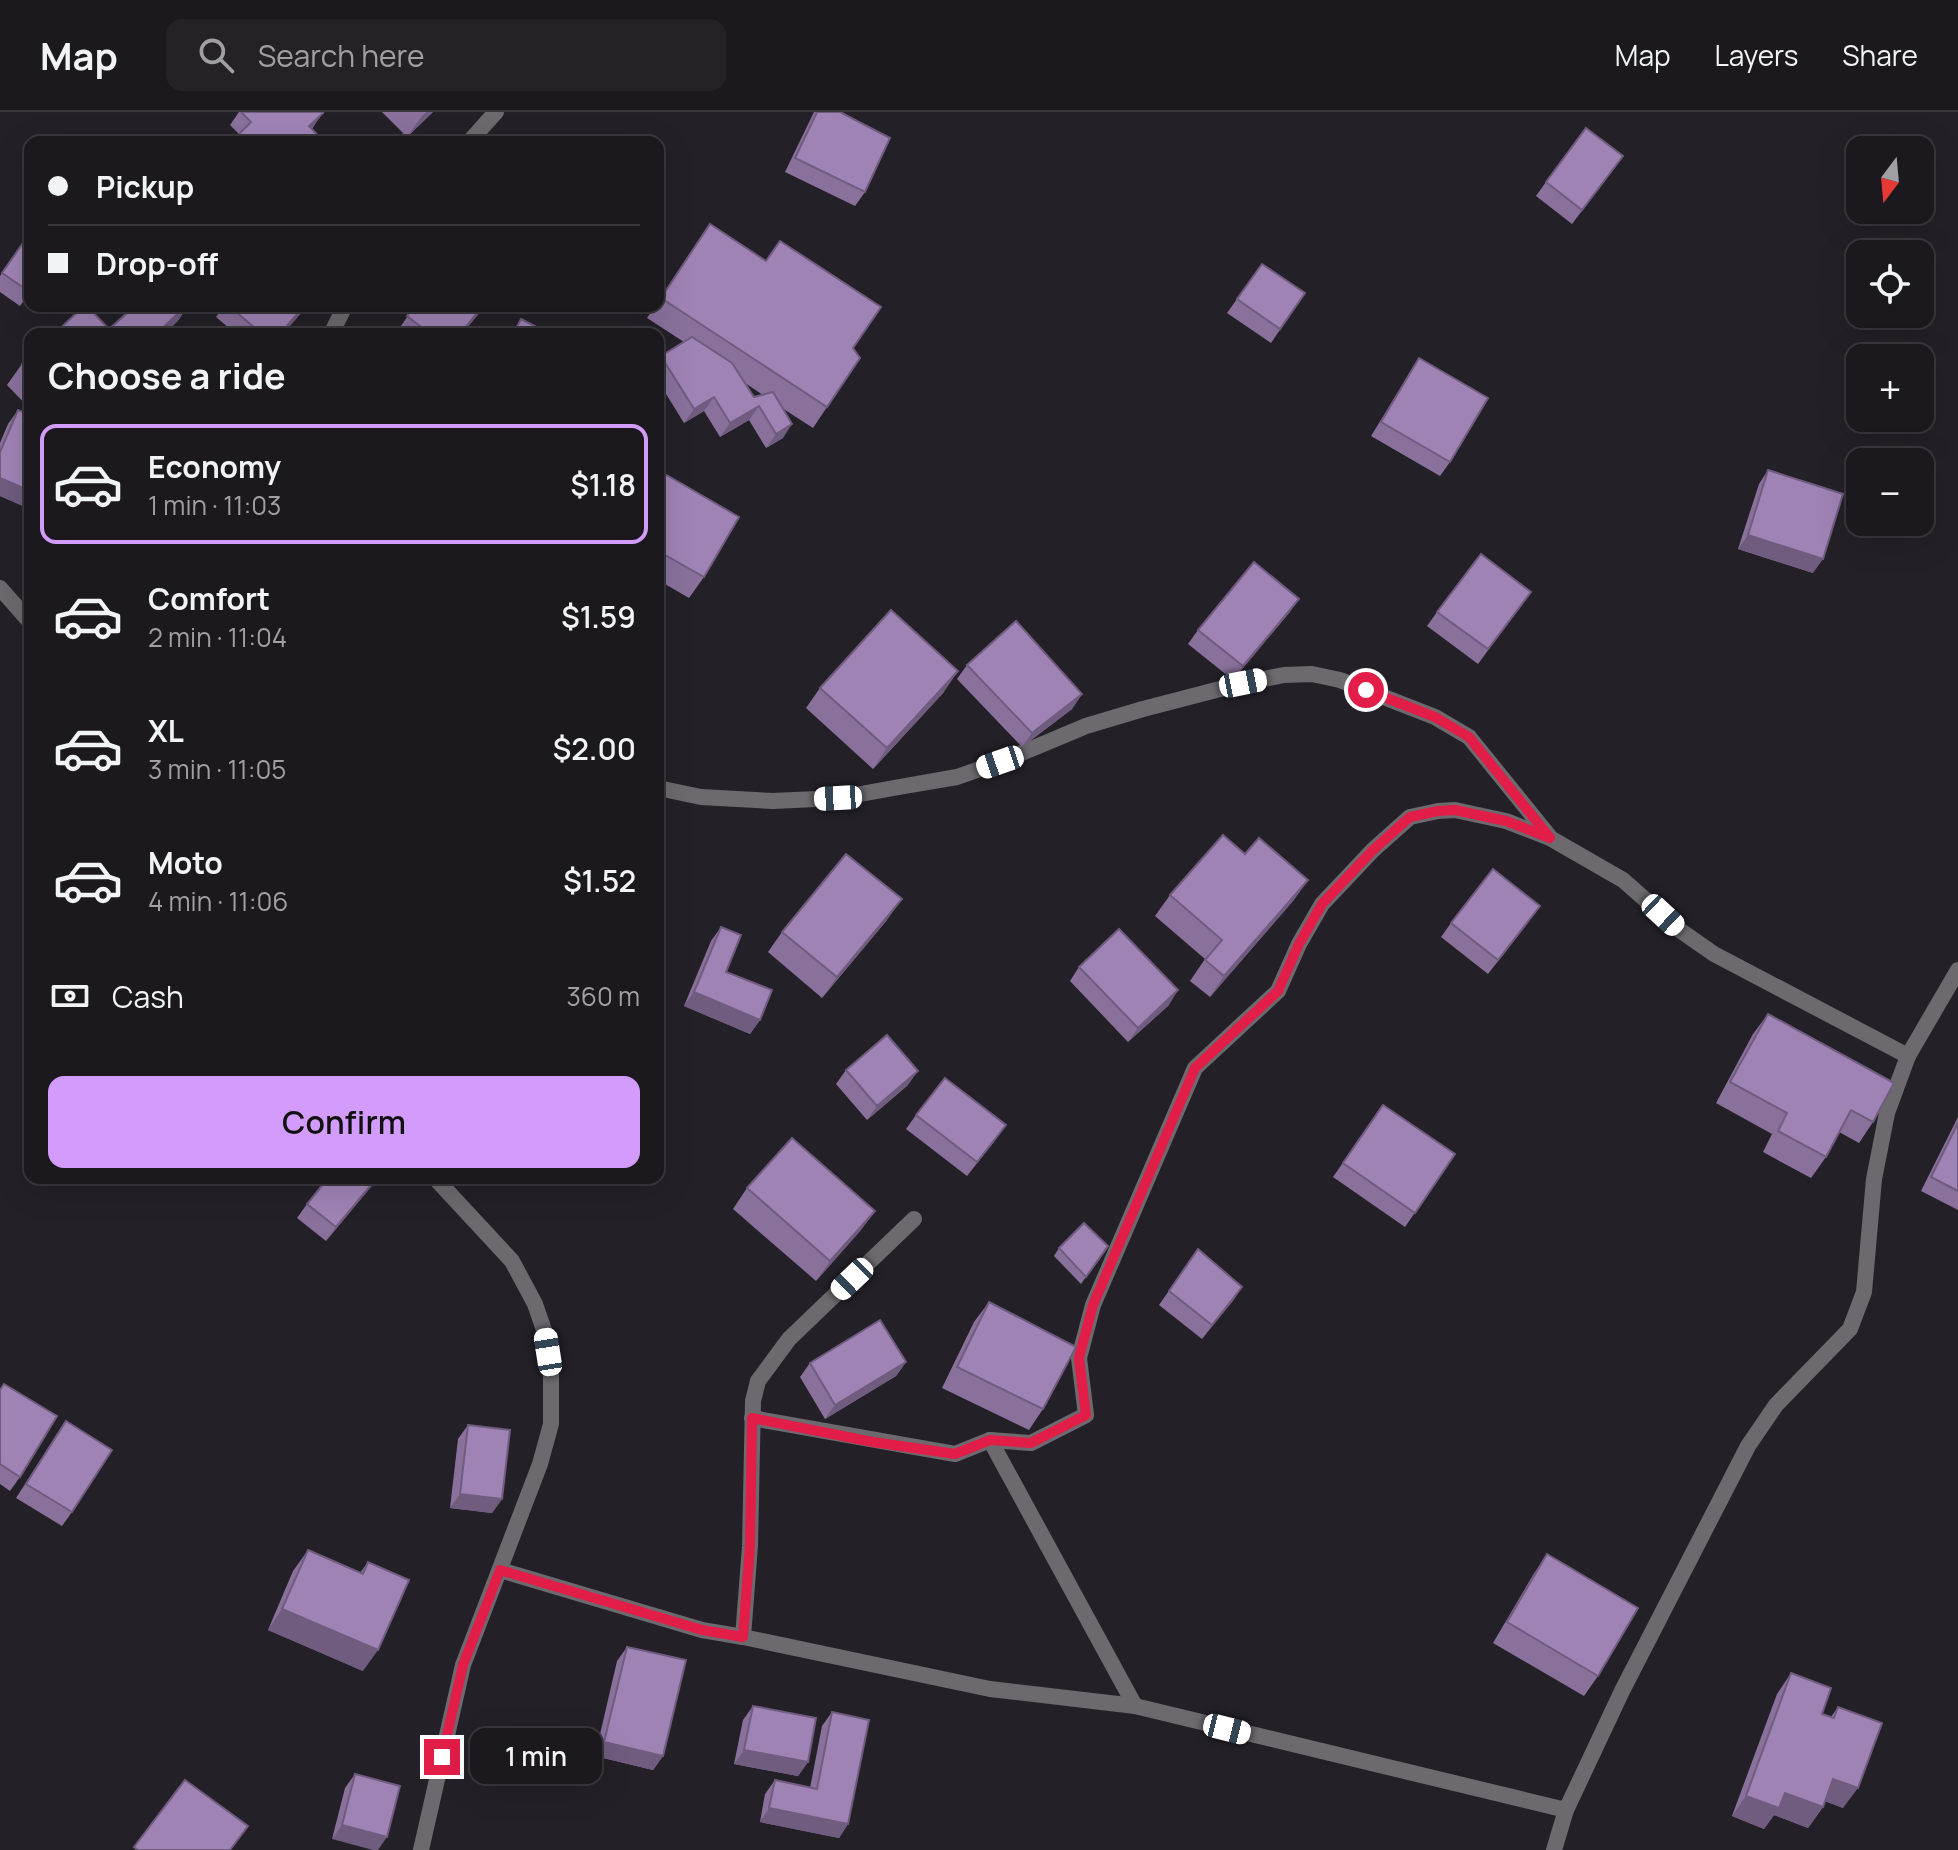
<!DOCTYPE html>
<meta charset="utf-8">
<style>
body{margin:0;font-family:Manrope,sans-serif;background:#242127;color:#f1f3f6;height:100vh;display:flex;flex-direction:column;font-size:30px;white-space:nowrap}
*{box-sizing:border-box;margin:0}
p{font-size:26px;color:#a0a0a4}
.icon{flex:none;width:44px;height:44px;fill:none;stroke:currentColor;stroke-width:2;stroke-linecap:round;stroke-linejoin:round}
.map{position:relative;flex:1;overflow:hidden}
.panel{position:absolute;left:24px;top:216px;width:640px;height:856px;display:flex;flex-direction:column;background:#1b181e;border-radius:16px;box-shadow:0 8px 32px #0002,0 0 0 2px #39373c}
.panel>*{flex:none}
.hud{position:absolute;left:24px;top:24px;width:640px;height:176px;border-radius:16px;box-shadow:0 8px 32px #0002,0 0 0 2px #39373c;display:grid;align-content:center;height:176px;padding:0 24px;background:#1b181e}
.needle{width:52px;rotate:196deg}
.tools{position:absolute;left:1846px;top:24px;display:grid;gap:16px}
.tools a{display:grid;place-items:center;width:88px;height:88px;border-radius:16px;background:#1b181e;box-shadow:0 8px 32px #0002,0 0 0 2px #39373c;font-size:40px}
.end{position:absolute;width:36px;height:36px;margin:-18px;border:10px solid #e11d48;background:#fff;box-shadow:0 0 0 4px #fff}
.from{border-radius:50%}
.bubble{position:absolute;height:56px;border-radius:16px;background:#1b181e;box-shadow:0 8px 32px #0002,0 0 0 2px #39373c;font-size:26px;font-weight:600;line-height:56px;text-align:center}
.car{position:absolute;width:24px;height:48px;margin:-24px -12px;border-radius:10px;box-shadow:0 0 6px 2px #0007;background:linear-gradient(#fff 24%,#345 0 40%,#fff 0 76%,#345 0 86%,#fff 0)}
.hud b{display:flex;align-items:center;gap:28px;height:76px;font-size:30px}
.hud b+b{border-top:2px solid #39373c}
.hud i{width:20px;height:20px;background:#f1f3f6}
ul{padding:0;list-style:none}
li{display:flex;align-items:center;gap:24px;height:120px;margin:0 16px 12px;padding:0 8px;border:4px solid transparent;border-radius:16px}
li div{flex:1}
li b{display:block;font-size:30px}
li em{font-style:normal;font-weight:600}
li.current{border-color:#d39cfc}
li>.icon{width:72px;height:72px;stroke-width:1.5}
h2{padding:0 24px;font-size:36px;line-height:96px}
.pay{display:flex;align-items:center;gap:20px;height:88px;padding:0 24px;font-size:30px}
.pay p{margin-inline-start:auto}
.button{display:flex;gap:16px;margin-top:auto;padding:16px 24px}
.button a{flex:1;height:92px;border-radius:16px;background:#d39cfc;color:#111;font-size:32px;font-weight:600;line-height:92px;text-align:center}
header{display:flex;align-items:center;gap:48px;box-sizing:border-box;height:112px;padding:0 40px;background:#1b181e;border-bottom:2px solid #39373c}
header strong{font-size:38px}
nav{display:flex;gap:44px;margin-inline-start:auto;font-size:28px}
.search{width:560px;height:72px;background:#242127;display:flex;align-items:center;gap:20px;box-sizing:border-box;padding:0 28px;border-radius:16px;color:#a0a0a4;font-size:30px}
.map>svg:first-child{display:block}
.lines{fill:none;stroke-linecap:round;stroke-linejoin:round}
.minor{stroke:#6c6a6e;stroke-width:16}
.wall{fill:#89719c;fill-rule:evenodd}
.shaded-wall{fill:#6f5c7f}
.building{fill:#9f83b5;stroke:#6f5c7f;stroke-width:2}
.route{stroke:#e11d48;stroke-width:10}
</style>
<header>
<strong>Map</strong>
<div class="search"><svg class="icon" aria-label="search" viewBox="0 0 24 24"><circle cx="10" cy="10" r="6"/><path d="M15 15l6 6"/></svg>Search here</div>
<nav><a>Map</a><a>Layers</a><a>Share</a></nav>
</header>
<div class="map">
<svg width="1958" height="1738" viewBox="0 0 1958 1738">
<rect width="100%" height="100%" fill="#242028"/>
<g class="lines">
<!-- minor -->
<g class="minor">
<polyline points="469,30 496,0"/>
<polyline points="331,222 345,194"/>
<polyline points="0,476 30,510"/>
<polyline points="658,676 701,685 773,689 838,686 905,674 957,665 1000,650 1086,614 1143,597 1243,571 1284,563 1312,562 1340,568 1435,605 1469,625 1549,724"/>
<polyline points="752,1306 955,1342 990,1328 1031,1331 1086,1303 1079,1246 1093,1193 1195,956 1278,879 1299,832 1322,792 1373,738 1410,705 1438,699 1455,698 1506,709 1550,726 1623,768 1681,819 1714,842 1908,944"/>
<polyline points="990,1328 1135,1594"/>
<polyline points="500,1458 702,1518 743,1525 990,1577 1135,1594 1566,1698"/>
<polyline points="743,1525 750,1434 753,1289 758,1269 789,1227 914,1107"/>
<polyline points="421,1738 463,1553 540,1352 551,1312 551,1259 545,1221 535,1192 512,1149 435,1066"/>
<polyline points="1554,1738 1566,1698 1622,1579 1748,1334 1776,1293 1850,1217 1864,1180 1874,1067 1887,1001 1908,944 1958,858"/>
</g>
</g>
<!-- wall -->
<g class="wall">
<polygon points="239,0 322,0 312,17 324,30 233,30 239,22 230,13"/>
<polygon points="382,0 433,0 407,25"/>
<polygon points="814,0 840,0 865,80 855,94 785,60"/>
<polygon points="1613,58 1572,112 1536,84 1546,70"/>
<path d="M 710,112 L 853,236 L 827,295 L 813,316 L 782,296 L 783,326 L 766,336 L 749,308 L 720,325 L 704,299 L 684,311 L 658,269 L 658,249 L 661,244 L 684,230 L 647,206 L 655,194 L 658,194 L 658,190 ZM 745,271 L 763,283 L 754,285 Z"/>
<polygon points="30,121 30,180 20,194 0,180 0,164"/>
<polygon points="1262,152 1305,181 1271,231 1227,201"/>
<polygon points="120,194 188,194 177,210 109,217 127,201"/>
<polygon points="224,194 307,194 283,222 236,222 216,205"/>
<polygon points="415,194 485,194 462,222 403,222 398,218"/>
<polygon points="30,245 30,297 7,273 22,252"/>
<polygon points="1419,246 1450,350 1440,364 1371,324"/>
<polygon points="18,298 30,303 30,397 0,384 0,331 8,312"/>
<polygon points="658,358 704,465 689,486 658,468"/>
<polygon points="1768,358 1813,461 1738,437 1759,372"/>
<polygon points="1531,480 1478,552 1427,514 1437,500"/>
<polygon points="1299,487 1289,501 1233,568 1188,532 1198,518"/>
<polygon points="967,553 1082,582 1072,597 1022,635 957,567"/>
<polygon points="820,576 944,580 873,657 806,596"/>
<polygon points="1245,742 1308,768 1293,789 1210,885 1190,869 1205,847 1155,804 1170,783"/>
<polygon points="887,808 822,886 768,840 782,820"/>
<polygon points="1530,808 1488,862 1441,825 1451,811"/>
<polygon points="721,815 726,860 760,908 750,922 684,894 711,829"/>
<polygon points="1079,855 1169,893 1128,930 1070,869"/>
<polygon points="1768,902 1873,1010 1859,1031 1839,1020 1826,1045 1811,1066 1763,1040 1772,1022 1716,991 1753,922"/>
<polygon points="846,958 908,973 867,1008 836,972"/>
<polygon points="1383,993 1455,1042 1405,1115 1333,1065"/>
<polygon points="916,1003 996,1027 967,1064 906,1017"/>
<polygon points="1958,1005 1958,1098 1921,1079"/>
<polygon points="374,1071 326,1129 297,1106 307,1092"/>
<polygon points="747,1076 875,1099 860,1119 816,1169 733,1097"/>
<polygon points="1108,1134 1081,1172 1054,1144 1059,1136"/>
<polygon points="1198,1137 1242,1175 1202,1227 1159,1193"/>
<polygon points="989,1190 1043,1297 1029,1318 942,1276 974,1210"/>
<polygon points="906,1250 896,1264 825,1307 800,1265 810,1251"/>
<polygon points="0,1278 20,1365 10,1379 0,1372"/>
<polygon points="66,1309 72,1400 62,1414 16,1386"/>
<polygon points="468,1313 502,1387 492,1401 450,1396 458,1327"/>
<polygon points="308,1438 360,1461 368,1450 363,1559 268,1518 293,1459"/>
<polygon points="1547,1442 1598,1564 1584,1584 1493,1531 1533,1463"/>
<polygon points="627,1535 663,1644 653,1658 595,1644 617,1549"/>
<polygon points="1791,1561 1822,1602 1831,1605 1838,1595 1843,1696 1825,1689 1823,1695 1808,1716 1774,1703 1764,1717 1732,1704 1777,1582"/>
<polygon points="753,1594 808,1650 798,1664 734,1652 743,1608"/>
<polygon points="832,1600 848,1712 839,1726 760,1710 765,1682 775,1668 810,1676 822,1614"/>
<polygon points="355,1662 400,1674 332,1727 345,1676"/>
</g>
<!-- shaded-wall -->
<g class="shaded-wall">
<polygon points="426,0 433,0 407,25 422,4"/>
<polygon points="323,1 313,15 299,28 309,14"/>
<polygon points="186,194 188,194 177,210 164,222 156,222"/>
<polygon points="304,194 307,194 283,222 280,222"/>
<polygon points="483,194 485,194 462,222 460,222"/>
<polygon points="714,285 704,299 684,311 694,297"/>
<polygon points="759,294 749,308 720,325 730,311"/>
<polygon points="792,312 783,326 766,336 776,322"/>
<polygon points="0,366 30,379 30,397 0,384"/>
<polygon points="1748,423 1823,447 1813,461 1738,437"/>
<polygon points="1299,487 1289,501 1233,568 1243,554"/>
<polygon points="958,559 944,580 873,657 887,636"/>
<polygon points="1082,582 1072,597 1022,635 1032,621"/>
<polygon points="1308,768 1293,789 1210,885 1224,864"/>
<polygon points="902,787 887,808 822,886 837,865"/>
<polygon points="1178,878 1169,893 1128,930 1138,916"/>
<polygon points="694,880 760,908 750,922 684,894"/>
<polygon points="918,959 908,973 867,1008 877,994"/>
<polygon points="1006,1013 996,1027 967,1064 977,1050"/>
<polygon points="377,1066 378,1066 374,1071 326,1129 336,1115"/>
<polygon points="875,1099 860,1119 816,1169 830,1149"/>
<polygon points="1242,1175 1233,1189 1202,1227 1212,1213"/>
<polygon points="906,1250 896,1264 825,1307 835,1293"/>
<polygon points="460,1382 502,1387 492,1401 450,1396"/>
<polygon points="282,1497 378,1538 363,1559 268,1518"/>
<polygon points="604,1630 663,1644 653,1658 595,1644"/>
<polygon points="744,1638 808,1650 798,1664 734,1652"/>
<polygon points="1833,1667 1858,1676 1843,1696 1819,1687"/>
<polygon points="1785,1681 1823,1695 1808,1716 1774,1703 1764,1717 1732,1704 1746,1684"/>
<polygon points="769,1696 848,1712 839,1726 760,1710"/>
<polygon points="342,1713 387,1725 378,1738 373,1738 332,1727"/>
</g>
<!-- building -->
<g class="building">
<polygon points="241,0 322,0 323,1 309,14 324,30 247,30 239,22 251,10"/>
<polygon points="817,0 840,0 890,26 865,80 795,46"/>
<polygon points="1586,16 1623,44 1582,98 1546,70"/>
<polygon points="403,22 412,30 395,30"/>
<polygon points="710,112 766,149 780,129 881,195 853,236 860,246 827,295 661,186"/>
<polygon points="30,121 30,180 2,161"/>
<polygon points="1262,152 1305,181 1280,217 1237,187"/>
<polygon points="84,194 87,194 109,217 135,194 186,194 156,222 54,222"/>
<polygon points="229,194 304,194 280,222 262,222"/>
<polygon points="415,194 483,194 460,222 430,222 407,204"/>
<polygon points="521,207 550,222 513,222"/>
<polygon points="692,225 732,251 754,285 773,280 792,312 776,322 759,294 730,311 714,285 694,297 661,244"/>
<polygon points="30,245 30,261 22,252"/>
<polygon points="1419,246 1488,286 1450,350 1381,310"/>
<polygon points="18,298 30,303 30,379 0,366 0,340"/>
<polygon points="658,358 739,405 704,465 658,439"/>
<polygon points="1768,358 1843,382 1823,447 1748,423"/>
<polygon points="1481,442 1531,480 1488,537 1437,500"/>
<polygon points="1254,450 1299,487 1243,554 1198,518"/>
<polygon points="891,498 958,559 887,636 820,576"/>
<polygon points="1016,509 1082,582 1032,621 967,553"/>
<polygon points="1223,723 1245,742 1259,726 1308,768 1224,864 1205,848 1222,828 1170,783"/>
<polygon points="846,742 902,787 837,865 782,820"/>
<polygon points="1493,757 1540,794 1498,848 1451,811"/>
<polygon points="721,815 741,823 726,860 772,878 760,908 694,880"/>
<polygon points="1119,817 1178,878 1138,916 1079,855"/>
<polygon points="1768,902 1894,971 1873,1010 1851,998 1826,1045 1778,1019 1787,1001 1730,970"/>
<polygon points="887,923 918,959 877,994 846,958"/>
<polygon points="945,966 1006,1013 977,1050 916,1003"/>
<polygon points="1383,993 1455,1042 1415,1101 1343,1051"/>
<polygon points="1958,1011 1958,1079 1931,1065"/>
<polygon points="792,1026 875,1099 830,1149 747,1076"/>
<polygon points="328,1066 377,1066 336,1115 307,1092"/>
<polygon points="1084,1111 1108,1134 1086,1165 1059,1136"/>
<polygon points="1198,1137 1242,1175 1212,1213 1169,1179"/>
<polygon points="989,1190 1076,1235 1043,1297 957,1255"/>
<polygon points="880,1208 906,1250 835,1293 810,1251"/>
<polygon points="4,1272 57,1304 20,1365 0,1352 0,1278"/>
<polygon points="66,1309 112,1338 72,1400 26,1372"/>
<polygon points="468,1313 510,1318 502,1387 460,1382"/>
<polygon points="308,1438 363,1462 368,1450 409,1468 378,1538 282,1497"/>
<polygon points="1547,1442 1638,1496 1598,1564 1507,1510"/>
<polygon points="627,1535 686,1548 663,1644 604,1630"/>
<polygon points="1791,1561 1831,1576 1822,1602 1834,1606 1838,1595 1882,1611 1858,1676 1833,1667 1823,1695 1785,1681 1779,1696 1746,1684"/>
<polygon points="753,1594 816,1606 808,1650 744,1638"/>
<polygon points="832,1600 869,1608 848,1712 769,1696 775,1668 817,1677"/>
<polygon points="355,1662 400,1674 387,1725 342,1713"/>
<polygon points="185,1668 248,1714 230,1738 138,1738 134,1735"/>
</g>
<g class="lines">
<!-- route -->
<polyline class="route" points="442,1645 463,1553 500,1458 702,1518 743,1525 750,1434 752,1306 873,1330 955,1342 990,1328 1031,1331 1086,1303 1079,1246 1093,1193 1195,956 1278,879 1299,832 1322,792 1373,738 1410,705 1438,699 1455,698 1506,709 1550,726 1469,625 1435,605 1366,578"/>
</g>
</svg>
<div class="tools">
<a><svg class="needle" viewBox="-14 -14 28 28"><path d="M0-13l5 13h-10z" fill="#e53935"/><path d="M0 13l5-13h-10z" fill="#a0a0a4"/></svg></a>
<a><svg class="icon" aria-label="locate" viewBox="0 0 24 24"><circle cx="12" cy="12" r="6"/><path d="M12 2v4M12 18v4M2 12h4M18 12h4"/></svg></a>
<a>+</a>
<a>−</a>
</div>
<i class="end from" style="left:1366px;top:578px"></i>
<i class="end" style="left:442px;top:1645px"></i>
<div class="bubble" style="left:470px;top:1616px;width:132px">1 min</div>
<i class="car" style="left:1243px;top:571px;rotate:79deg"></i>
<i class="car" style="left:1000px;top:650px;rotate:251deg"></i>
<i class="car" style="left:838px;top:686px;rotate:267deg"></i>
<i class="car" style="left:1663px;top:803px;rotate:133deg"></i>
<i class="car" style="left:852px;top:1167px;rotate:226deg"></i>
<i class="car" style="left:548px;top:1240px;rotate:351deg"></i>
<i class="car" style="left:1227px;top:1617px;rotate:104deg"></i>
<div class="hud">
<b><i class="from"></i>Pickup</b>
<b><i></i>Drop-off</b>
</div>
<section class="panel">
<h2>Choose a ride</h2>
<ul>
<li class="current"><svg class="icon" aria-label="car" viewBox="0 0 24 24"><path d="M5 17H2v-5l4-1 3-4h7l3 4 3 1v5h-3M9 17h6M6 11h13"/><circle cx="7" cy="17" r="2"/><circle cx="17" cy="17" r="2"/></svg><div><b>Economy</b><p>1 min · 11:03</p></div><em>$1.18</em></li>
<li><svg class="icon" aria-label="car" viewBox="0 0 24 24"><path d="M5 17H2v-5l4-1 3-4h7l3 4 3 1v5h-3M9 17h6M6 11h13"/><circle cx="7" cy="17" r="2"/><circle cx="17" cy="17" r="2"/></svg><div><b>Comfort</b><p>2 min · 11:04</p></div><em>$1.59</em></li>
<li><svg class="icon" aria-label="car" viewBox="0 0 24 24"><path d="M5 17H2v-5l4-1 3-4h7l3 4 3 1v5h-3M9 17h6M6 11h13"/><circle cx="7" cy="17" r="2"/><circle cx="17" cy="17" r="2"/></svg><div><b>XL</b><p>3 min · 11:05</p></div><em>$2.00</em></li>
<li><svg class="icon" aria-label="car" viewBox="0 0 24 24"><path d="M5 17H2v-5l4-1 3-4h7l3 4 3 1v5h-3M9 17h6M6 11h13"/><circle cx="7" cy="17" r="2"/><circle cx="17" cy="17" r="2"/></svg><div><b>Moto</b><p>4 min · 11:06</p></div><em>$1.52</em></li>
</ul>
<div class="pay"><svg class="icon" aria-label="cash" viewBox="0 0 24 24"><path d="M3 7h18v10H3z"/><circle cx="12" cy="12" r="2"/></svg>Cash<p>360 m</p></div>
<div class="button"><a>Confirm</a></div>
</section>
</div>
